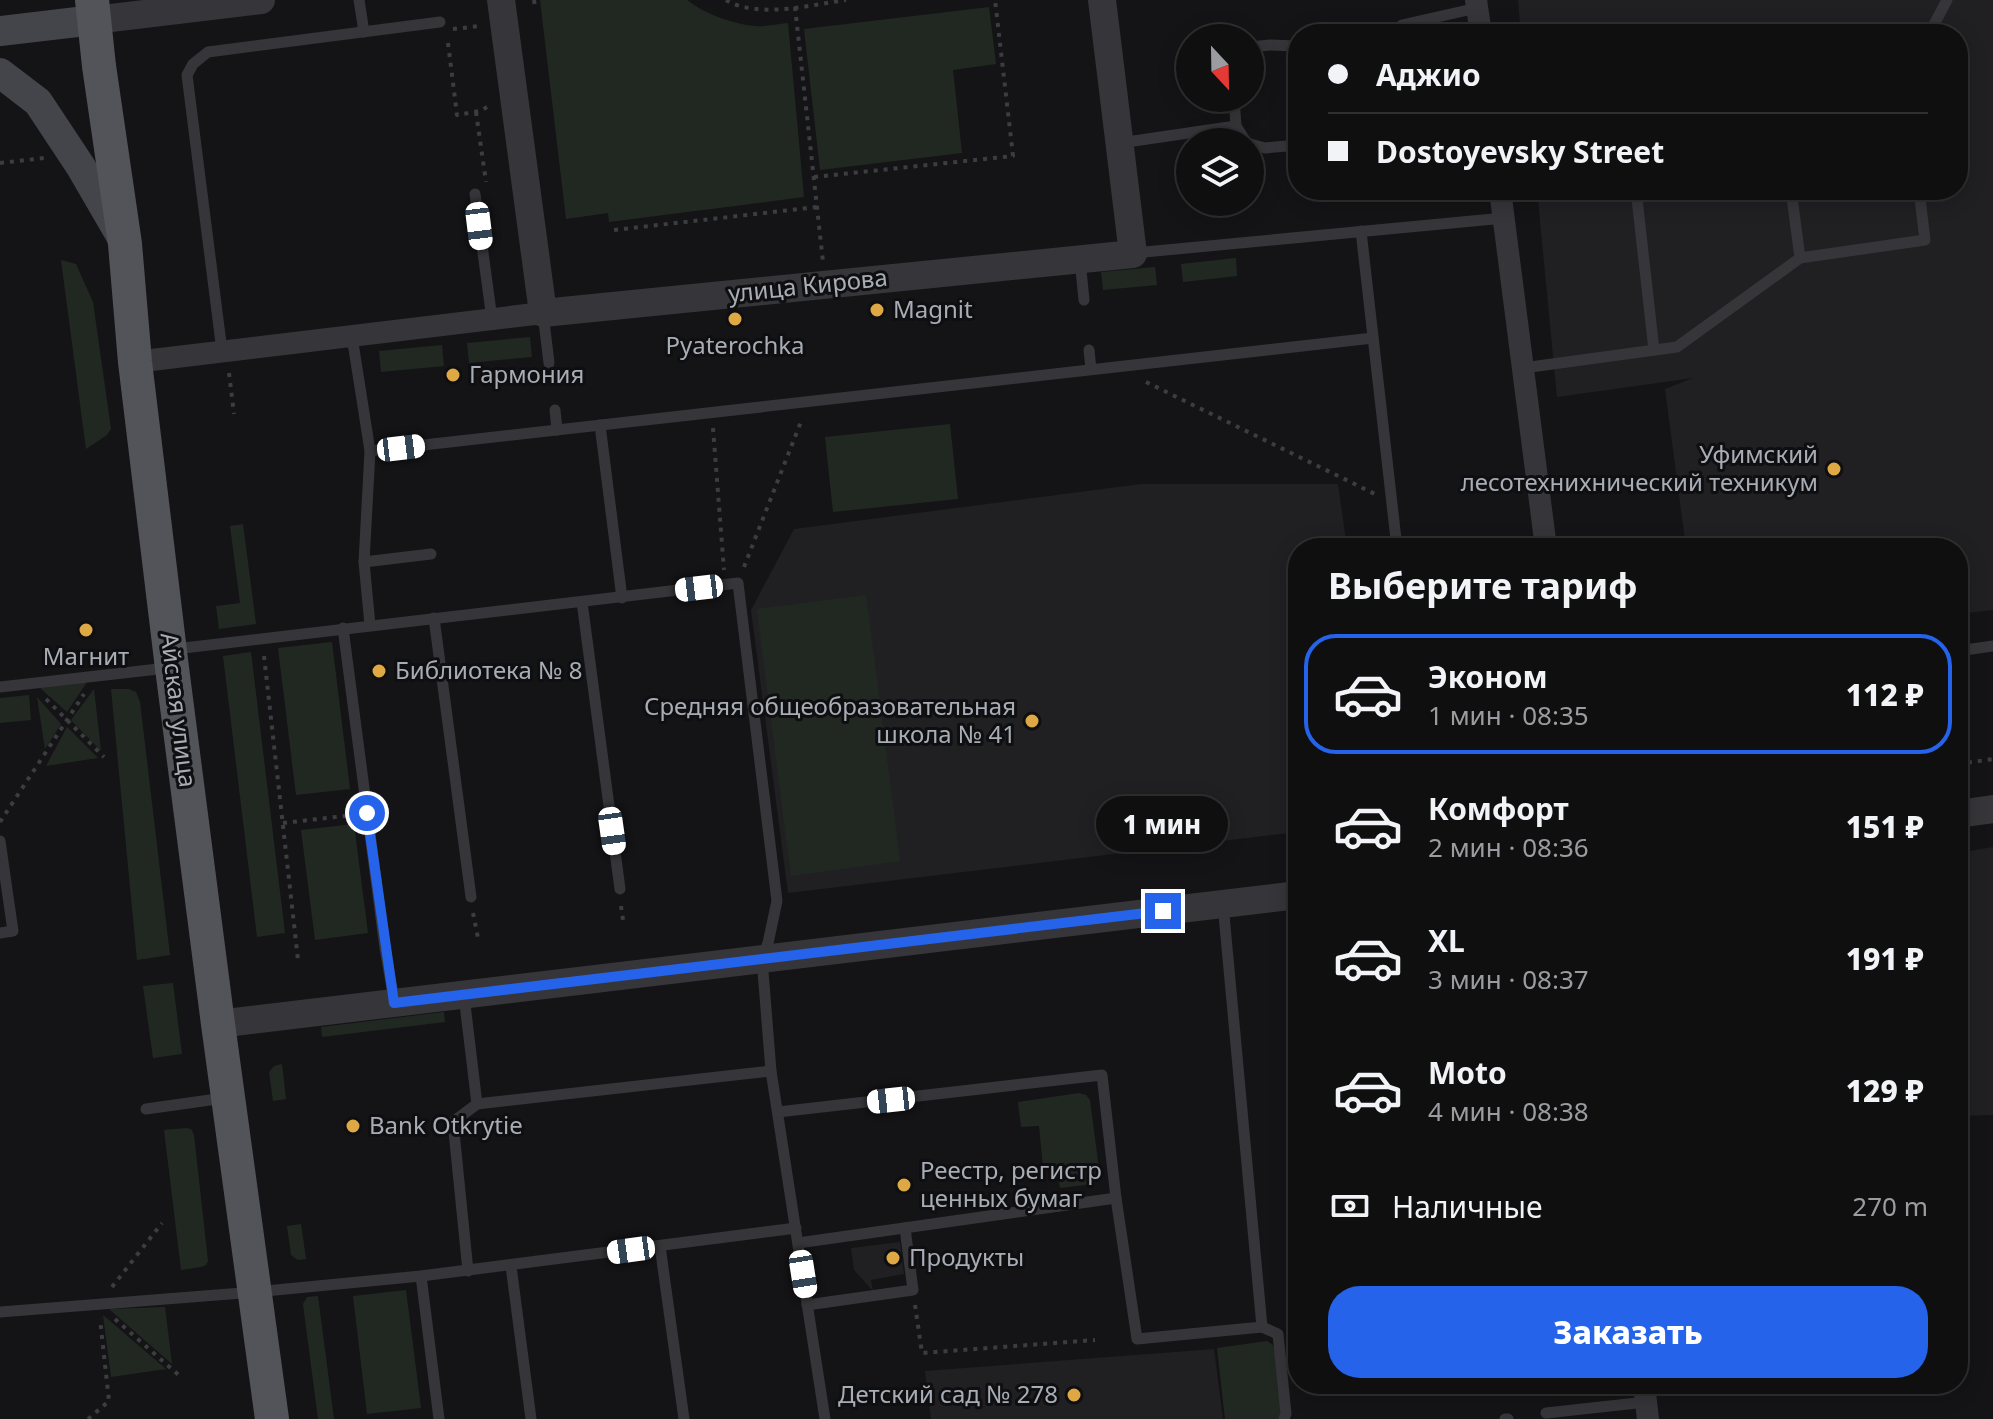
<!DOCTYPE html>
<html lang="ru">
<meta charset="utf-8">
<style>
body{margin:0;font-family:"Noto Sans",sans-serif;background:#1d1d1e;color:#f1f3f6;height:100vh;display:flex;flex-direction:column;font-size:30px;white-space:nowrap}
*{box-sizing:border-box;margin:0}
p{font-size:26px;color:#9b9c9f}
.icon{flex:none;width:44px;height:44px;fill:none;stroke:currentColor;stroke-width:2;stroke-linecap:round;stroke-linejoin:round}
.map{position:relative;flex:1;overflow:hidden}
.sheet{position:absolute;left:1288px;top:538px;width:680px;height:856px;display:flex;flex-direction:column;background:#0f0f10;border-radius:32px;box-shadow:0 4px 20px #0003,0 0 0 2px #2f2f30}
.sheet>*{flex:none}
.guide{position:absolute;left:1288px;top:24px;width:680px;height:176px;border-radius:32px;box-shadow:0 4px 20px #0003,0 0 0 2px #2f2f30;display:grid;align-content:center;height:176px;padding:0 40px;background:#0f0f10}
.needle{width:52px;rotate:158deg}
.buttons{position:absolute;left:1176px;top:24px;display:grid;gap:16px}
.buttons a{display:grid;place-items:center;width:88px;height:88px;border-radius:50%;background:#0f0f10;box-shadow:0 4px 20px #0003,0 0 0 2px #2f2f30;font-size:40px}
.end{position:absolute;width:36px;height:36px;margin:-18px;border:10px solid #2563eb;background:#fff;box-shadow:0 0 0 4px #fff}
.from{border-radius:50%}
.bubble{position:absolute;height:56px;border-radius:28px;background:#0f0f10;box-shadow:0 4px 20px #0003,0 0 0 2px #2f2f30;font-size:26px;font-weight:800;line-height:56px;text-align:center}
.car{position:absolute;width:24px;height:48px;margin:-24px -12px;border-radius:10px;box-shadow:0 0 6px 2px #0007;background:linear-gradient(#fff 24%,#345 0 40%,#fff 0 76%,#345 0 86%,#fff 0)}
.guide b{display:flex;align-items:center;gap:28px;height:76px;font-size:30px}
.guide b+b{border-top:2px solid #2f2f30}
.guide i{width:20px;height:20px;background:#f1f3f6}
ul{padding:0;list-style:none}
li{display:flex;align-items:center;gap:24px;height:120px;margin:0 16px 12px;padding:0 24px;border:4px solid transparent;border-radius:32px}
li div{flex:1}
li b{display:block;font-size:30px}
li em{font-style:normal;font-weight:800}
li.on{border-color:#2563eb}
li>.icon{width:72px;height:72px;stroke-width:1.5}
h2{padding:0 40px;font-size:36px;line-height:96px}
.pay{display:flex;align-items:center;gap:20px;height:88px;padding:0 40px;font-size:30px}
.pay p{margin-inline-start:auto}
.button{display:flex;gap:16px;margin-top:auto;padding:16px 40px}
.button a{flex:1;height:92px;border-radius:32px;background:#2563eb;color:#fff;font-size:32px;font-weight:800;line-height:92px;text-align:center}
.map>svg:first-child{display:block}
.built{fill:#202023}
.green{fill:#212822}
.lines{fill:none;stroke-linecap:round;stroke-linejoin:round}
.path{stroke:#3c3d41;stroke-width:4;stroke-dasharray:4 6;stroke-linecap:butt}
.service{stroke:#36363a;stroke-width:11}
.minor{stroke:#36363a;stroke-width:22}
.tertiary{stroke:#36363a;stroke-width:28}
.secondary{stroke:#44454a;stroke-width:30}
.primary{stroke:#525459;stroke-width:34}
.route{stroke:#2563eb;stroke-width:10}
.poi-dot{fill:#dea844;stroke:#0f0f11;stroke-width:3}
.labels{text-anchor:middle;stroke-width:6;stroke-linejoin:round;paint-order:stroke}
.street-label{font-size:24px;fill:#a7acb5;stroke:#0f0f11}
.poi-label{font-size:24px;fill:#a7acb5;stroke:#0f0f11;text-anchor:start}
</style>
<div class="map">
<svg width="1993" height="1419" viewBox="0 0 1993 1419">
<rect width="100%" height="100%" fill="#141416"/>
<!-- built -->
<g class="built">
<polygon points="1518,0 1993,0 1993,610 1958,614 1958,548 1686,548 1665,389 1693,378 1557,397 1537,190 1958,190 1958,34 1521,34"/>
<polygon points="1141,484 1338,484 1347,548 1298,548 1298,832 788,893 751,610 794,529"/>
<polygon points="1993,847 1993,1115 1962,1116 1958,1120 1958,853"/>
<polygon points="900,1242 904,1274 871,1280 873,1291 854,1270 851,1248"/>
<polygon points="1214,1349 1223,1419 931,1419 925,1371"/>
</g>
<!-- green -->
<g class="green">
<path d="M 540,0 L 687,0 C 705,14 732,24 755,26 C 765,27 777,24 788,23 L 804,197 L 609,222 L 608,213 L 566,219 Z"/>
<polygon points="989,7 996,64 953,70 962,153 820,170 804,29"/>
<polygon points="1236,258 1237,276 1183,282 1181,264"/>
<polygon points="61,260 76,264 93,302 111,429 107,435 86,449"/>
<polygon points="1155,267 1157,285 1103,290 1101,272"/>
<polygon points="530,337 532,357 469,363 467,343"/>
<polygon points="442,345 444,366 381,372 379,351"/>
<polygon points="950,424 958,499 833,512 825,437"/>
<polygon points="243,524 256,624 219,629 216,606 240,603 230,526"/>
<polygon points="866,595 900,861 791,876 757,609"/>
<polygon points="332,642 350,789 296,795 278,648"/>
<polygon points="251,652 285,933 257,937 223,656"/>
<polygon points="87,682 67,712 39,687"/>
<polygon points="94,689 101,751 71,720"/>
<polygon points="111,689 129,689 136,692 140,702 170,955 137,960"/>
<polygon points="29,695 31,720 0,723 0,698"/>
<polygon points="37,697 61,724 45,749"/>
<polygon points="67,727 98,758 46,766"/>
<polygon points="354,824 368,933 315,940 301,830"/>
<polygon points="173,983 182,1054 153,1058 143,986"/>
<polygon points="444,1012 445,1022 322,1037 321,1027"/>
<polygon points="282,1064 286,1099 273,1101 269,1072 274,1066"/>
<polygon points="1079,1093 1086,1095 1090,1100 1099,1169 1098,1178 1092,1184 1060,1188 1056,1166 1043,1167 1039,1126 1021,1127 1018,1102"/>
<polygon points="186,1128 191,1129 194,1135 208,1261 206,1265 201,1267 181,1270 164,1130"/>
<polygon points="301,1224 306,1259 298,1260 291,1255 287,1226"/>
<polygon points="406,1290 421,1408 367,1414 353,1296"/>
<polygon points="318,1296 334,1419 318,1419 303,1304 307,1297"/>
<polygon points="165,1307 172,1364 109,1309"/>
<polygon points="103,1315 166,1369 111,1377"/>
<polygon points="1267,1341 1273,1345 1275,1354 1282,1413 1279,1419 1225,1419 1217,1348"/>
</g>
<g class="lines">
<!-- path -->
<g class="path">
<polyline points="534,0 535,7"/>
<path d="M 726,0 C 759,19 809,5 846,0"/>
<polyline points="795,7 823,262"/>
<polyline points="453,29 480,26"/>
<polyline points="448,43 457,115 480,111 489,106"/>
<polyline points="476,112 486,182"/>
<polyline points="0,163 44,158"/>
<polyline points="814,177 1013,156 995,0"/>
<polyline points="614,230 817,207"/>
<polyline points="229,373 234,414"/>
<polyline points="1146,382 1375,494"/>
<polyline points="713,428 724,570"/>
<polyline points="744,567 802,419"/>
<polyline points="264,656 298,960"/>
<polyline points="46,699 104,757"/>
<polyline points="1958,764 1993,759"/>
<polyline points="0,822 84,694"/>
<polyline points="283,823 353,815"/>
<polyline points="621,906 623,920"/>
<polyline points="473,913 478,938"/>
<polyline points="112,1287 162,1223"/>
<polyline points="915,1305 922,1353 1095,1340"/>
<polyline points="115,1319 182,1378"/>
<polyline points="88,1419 109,1401 100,1319"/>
</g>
<!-- service -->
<g class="service">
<polyline points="359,0 364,32"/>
<polyline points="1402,25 1477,8"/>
<polyline points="1929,34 1947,0"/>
<polyline points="1250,47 1270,45 1298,46"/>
<polyline points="1234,98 1236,126 1246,142"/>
<polyline points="1120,143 1236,126"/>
<polyline points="1250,144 1265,148 1298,145"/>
<polyline points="1636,190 1654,350"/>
<polyline points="1791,190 1800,258"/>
<polyline points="475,194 492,319"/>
<polyline points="1361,231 1397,548"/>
<polyline points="1134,253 1504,218"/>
<polyline points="1080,260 1084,300"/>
<polyline points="543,313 549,363"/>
<polyline points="350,336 354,349 370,451 364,562 370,625"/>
<polyline points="1089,350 1091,369"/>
<polyline points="222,351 187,75 193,64 208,52 440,22"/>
<polyline points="1523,368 1677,347 1800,258 1925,240 1919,190"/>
<polyline points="555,410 557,430"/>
<polyline points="600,425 622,598"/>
<polyline points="370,451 1373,338"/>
<polyline points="364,562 431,554"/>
<polyline points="582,602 620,889"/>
<polyline points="434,618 471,897"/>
<polyline points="343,628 385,948 394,1000"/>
<polyline points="175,649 738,583 777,901 768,943 762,959 771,1071 825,1419"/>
<polyline points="1958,651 1993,646"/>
<polyline points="0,687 167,668"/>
<polyline points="0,841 13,931 0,933"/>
<polyline points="464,996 477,1104 453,1122 468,1271"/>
<polyline points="477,1104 771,1071"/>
<polyline points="146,1109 224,1098"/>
<polyline points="778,1112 1102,1075 1116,1198 1137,1339 1262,1327 1223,904"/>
<polyline points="798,1243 1116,1198"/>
<polyline points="660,1246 684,1419"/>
<polyline points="511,1266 531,1419"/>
<polyline points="421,1276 439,1419"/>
<polyline points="807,1305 913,1290 905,1228"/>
<polyline points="0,1312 255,1292 421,1276 796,1228"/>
<polyline points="1262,1327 1278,1334 1286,1414 1284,1419"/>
<polyline points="1546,1413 1646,1402"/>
<polyline points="1505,1419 1508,1419"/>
</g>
<!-- minor -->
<g class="minor">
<polyline points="1476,0 1481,34"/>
<polyline points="1500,190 1546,548"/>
<polyline points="135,362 543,313"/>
<polyline points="1644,1384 1648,1419"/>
</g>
<!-- tertiary -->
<g class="tertiary">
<polyline points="501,0 543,313 1133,254 1102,0"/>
<polyline points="94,20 261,0"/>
<polyline points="1958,814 1993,809"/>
<polyline points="218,1024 1298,895"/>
</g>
<!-- secondary -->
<g class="secondary">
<polyline points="0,31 94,20"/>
<polyline points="0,73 38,102 81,167 121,236"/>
</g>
<!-- primary -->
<polyline class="primary" points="92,0 99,66 125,244 135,362 172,668 218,1024 272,1419"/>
</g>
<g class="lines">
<!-- route -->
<polyline class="route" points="367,813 394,1003 1163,911"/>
</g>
<!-- markers -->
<g class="poi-dot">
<circle cx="877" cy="310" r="8"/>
<circle cx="735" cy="319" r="8"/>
<circle cx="453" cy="375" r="8"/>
<circle cx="1834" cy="469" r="8"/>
<circle cx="86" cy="630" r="8"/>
<circle cx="379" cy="671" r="8"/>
<circle cx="1032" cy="721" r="8"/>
<circle cx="353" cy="1126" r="8"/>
<circle cx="904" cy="1185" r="8"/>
<circle cx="893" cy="1258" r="8"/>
<circle cx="1074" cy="1395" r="8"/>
</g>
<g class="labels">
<!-- street labels -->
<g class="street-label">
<text transform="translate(808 286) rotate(-6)" y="8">улица Кирова</text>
<text transform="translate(178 710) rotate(83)" y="8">Айская улица</text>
</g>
<!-- poi labels -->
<g class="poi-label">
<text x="893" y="318">Magnit</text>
<text x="735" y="354" text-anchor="middle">Pyaterochka</text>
<text x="469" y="383">Гармония</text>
<text x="1818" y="463" text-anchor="end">Уфимский<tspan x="1818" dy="28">лесотехнихнический техникум</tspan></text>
<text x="86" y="665" text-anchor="middle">Магнит</text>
<text x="395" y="679">Библиотека № 8</text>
<text x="1016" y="715" text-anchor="end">Средняя общеобразовательная<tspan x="1016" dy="28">школа № 41</tspan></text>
<text x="369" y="1134">Bank Otkrytie</text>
<text x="920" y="1179">Реестр, регистр<tspan x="920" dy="28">ценных бумаг</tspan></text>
<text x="909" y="1266">Продукты</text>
<text x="1058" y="1403" text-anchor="end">Детский сад № 278</text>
</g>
</g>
</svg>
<div class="buttons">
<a><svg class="needle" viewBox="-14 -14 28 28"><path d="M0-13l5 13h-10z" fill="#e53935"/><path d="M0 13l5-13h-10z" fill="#9b9c9f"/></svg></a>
<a><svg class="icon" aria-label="layers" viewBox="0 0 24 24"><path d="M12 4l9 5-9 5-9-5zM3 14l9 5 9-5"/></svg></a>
</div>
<i class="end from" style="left:367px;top:813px"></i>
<i class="end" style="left:1163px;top:911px"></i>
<div class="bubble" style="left:1096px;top:796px;width:132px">1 мин</div>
<i class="car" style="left:479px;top:226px;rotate:173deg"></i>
<i class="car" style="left:401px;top:448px;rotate:83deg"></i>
<i class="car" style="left:699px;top:588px;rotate:263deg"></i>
<i class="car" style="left:612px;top:831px;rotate:172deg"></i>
<i class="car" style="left:891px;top:1100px;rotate:264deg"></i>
<i class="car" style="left:631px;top:1250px;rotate:262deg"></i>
<i class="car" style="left:803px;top:1274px;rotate:171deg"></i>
<div class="guide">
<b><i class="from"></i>Аджио</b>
<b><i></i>Dostoyevsky Street</b>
</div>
<section class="sheet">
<h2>Выберите тариф</h2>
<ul>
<li class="on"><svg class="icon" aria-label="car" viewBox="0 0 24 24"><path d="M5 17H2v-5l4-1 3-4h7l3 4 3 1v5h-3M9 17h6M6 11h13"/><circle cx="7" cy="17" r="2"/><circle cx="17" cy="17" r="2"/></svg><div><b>Эконом</b><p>1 мин · 08:35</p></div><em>112 ₽</em></li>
<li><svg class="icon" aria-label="car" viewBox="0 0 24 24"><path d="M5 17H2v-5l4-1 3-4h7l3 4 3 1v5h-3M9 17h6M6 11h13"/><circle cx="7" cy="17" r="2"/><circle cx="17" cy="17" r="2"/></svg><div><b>Комфорт</b><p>2 мин · 08:36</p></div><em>151 ₽</em></li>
<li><svg class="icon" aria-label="car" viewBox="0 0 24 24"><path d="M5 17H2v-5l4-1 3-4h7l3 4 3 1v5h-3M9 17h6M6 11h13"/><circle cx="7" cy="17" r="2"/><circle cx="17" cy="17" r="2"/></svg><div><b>XL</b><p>3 мин · 08:37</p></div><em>191 ₽</em></li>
<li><svg class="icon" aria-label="car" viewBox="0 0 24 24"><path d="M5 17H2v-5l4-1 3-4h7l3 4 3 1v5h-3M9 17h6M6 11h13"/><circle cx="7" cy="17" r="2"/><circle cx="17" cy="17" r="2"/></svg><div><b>Moto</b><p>4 мин · 08:38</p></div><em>129 ₽</em></li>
</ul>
<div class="pay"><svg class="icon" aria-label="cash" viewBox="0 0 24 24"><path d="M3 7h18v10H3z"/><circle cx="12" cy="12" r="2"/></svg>Наличные<p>270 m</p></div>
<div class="button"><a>Заказать</a></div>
</section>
</div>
